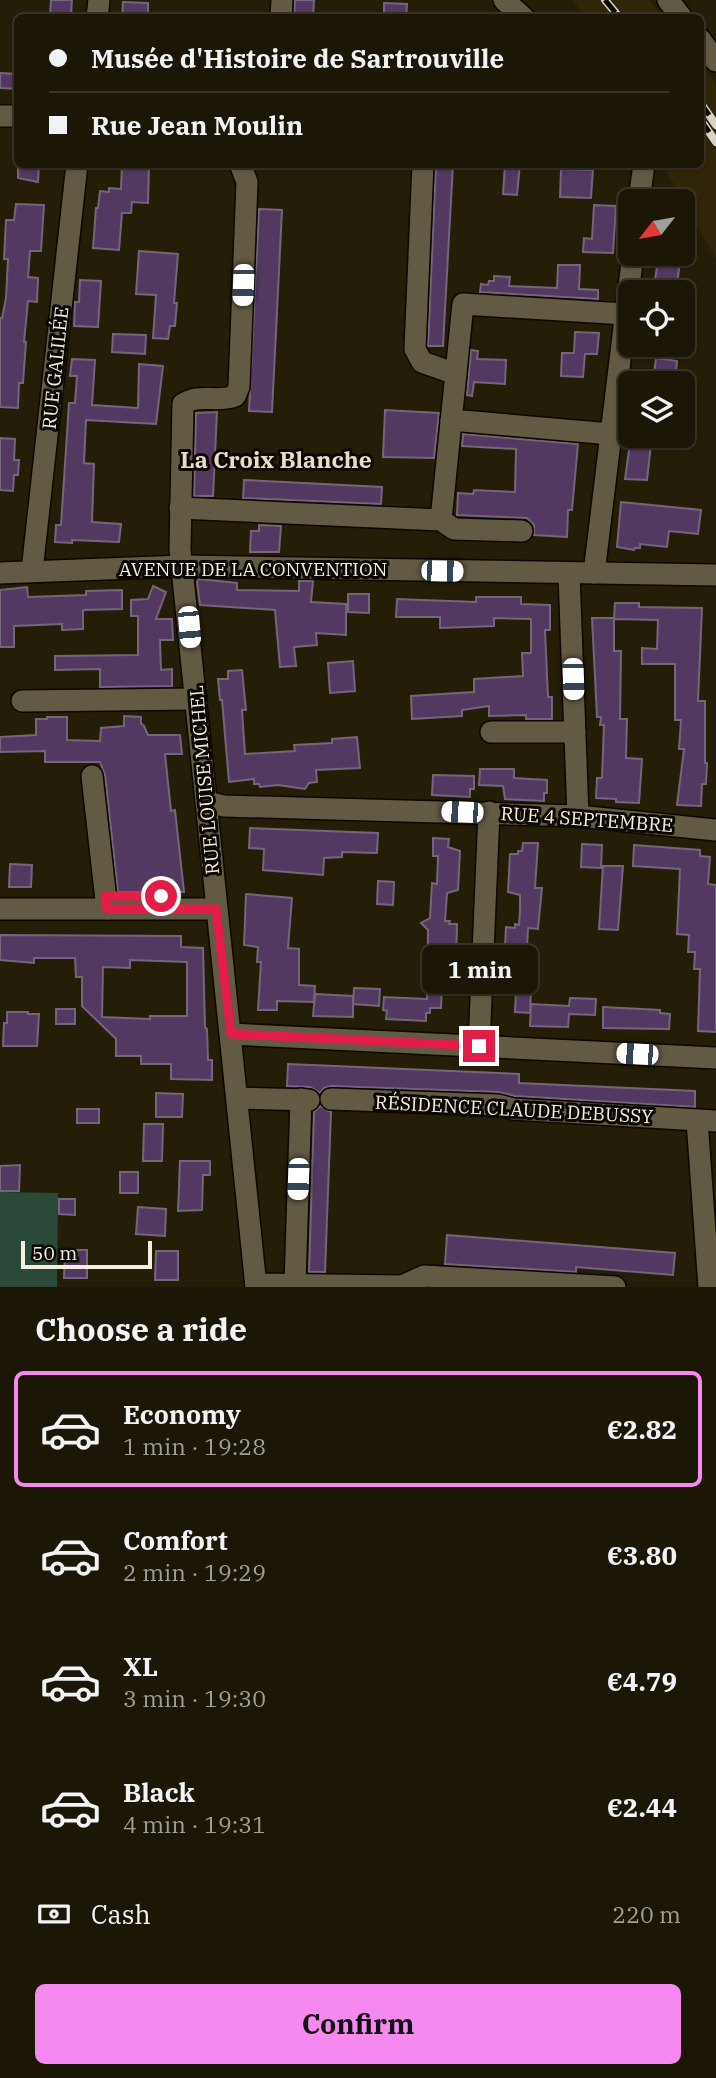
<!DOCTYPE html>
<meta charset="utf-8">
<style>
body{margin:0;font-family:"IBM Plex Serif",serif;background:#241f10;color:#f1f3f6;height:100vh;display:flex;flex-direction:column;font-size:26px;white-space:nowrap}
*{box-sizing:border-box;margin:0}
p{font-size:23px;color:#a09f9b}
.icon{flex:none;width:38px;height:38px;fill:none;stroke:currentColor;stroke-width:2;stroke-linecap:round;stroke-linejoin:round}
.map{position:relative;height:1287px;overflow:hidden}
.sheet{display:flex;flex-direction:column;background:#1b1606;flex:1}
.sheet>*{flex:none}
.hud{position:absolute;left:14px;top:14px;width:690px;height:154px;border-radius:10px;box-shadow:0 2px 5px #0004,0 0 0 2px #393528;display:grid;align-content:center;height:154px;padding:0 35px;background:#1b1606}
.needle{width:46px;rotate:239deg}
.controls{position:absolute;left:618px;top:189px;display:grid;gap:14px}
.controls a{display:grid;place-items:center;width:77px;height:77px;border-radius:10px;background:#1b1606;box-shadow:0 2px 5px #0004,0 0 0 2px #393528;font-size:35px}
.scale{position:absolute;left:21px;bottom:18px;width:131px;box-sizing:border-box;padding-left:7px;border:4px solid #f3eee1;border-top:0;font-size:19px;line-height:24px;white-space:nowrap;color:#f3eee1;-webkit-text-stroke:5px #0b0702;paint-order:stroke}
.end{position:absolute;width:32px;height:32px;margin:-16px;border:9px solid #e11d48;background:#fff;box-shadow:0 0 0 4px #fff}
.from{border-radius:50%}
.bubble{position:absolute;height:49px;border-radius:10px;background:#1b1606;box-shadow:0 2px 5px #0004,0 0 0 2px #393528;font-size:23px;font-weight:700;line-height:49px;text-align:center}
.car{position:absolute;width:21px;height:42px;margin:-21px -10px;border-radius:9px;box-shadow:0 0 5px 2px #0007;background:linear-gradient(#fff 24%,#345 0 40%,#fff 0 76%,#345 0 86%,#fff 0)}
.hud b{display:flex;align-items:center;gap:24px;height:66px;font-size:26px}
.hud b+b{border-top:2px solid #393528}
.hud i{width:18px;height:18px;background:#f1f3f6}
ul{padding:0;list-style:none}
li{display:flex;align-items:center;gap:21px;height:116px;margin:0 14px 10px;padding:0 21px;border:4px solid transparent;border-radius:10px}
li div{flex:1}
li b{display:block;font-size:26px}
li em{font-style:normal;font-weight:700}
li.selected{border-color:#f589ef}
li>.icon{width:63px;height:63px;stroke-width:1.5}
h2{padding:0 35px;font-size:32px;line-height:84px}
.pay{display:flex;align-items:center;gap:18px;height:77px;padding:0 35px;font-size:26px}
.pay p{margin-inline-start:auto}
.cta{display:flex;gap:14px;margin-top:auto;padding:14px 35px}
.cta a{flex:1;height:80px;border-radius:10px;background:#f589ef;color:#111;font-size:28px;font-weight:700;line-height:80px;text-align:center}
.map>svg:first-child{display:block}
.built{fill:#302508}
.green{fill:#2b4938}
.building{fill:#533961;stroke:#73667b;stroke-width:2;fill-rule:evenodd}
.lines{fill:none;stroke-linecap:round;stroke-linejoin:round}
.minor-casing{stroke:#0d0700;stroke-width:24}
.minor{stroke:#625a43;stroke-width:21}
.rail-casing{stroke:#d9d4c6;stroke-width:8}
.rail{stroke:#0b0702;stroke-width:5;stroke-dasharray:16;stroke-linecap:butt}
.route{stroke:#e11d48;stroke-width:9}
.labels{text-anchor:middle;stroke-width:6;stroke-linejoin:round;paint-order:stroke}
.street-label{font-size:19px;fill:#f3eee1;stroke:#0b0702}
.quarter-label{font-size:23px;font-weight:bold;fill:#e7ddc4;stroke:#0b0702}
</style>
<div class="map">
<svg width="716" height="1287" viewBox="0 0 716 1287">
<rect width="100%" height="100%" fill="#241d08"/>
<!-- built -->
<g class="built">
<polygon points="572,0 649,0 664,17 587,17"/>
<polygon points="700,60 716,84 716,259 663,165 700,164"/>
</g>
<!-- green -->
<polygon class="green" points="0,1192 58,1193 57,1287 0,1287"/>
<!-- building -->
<g class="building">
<polygon points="51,0 72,0 71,16 50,14"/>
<polygon points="295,0 314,0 313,18 294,18"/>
<polygon points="123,2 148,3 148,18 122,18"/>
<polygon points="384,3 407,4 406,18 384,18"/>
<polygon points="0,73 18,74 18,89 0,88"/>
<polygon points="18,164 39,164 38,182 18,178"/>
<polygon points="122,164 149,164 148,203 132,202 131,213 122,213 119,250 93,248 96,208 98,208 100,191 109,192 109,188 121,189"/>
<polygon points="436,164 453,164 443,346 428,346"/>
<polygon points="505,164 520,164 517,195 503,194"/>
<polygon points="561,169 593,170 591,198 560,197"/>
<polygon points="16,204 44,205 41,251 30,251 28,277 38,278 37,302 28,301 24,342 26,342 23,383 19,383 18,408 0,407 0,318 2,318 6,298 8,259 4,259 6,220 14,220"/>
<polygon points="594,205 616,206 613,253 583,252 584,238 592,239"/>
<polygon points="259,209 282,210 272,412 249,411"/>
<polygon points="139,251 178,254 174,303 177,303 175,326 170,326 168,339 153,338 156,295 136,294"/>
<polygon points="659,254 681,254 676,292 653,292"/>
<polygon points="558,265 580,265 579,289 598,290 598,299 480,292 481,284 488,285 489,281 494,281 494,276 510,277 509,286 557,288"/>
<polygon points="80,280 101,281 98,327 74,326 75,302 79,302"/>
<polygon points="575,332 599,333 597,354 585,354 583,377 561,376 562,353 574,353"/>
<polygon points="113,334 146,335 145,354 112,352"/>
<polygon points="471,350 478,351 477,359 506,360 505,384 474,382 472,396 467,395"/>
<polygon points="656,358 677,361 675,383 653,383"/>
<polygon points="72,359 95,360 92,405 138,408 139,364 163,366 156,424 86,420 84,463 94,464 92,522 121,524 119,542 72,540 72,543 55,542 56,525 61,525 69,403 75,403 77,376 70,376"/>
<polygon points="385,410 439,413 434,458 383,457"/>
<polygon points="217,412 213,496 194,496 196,413"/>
<polygon points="463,434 578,444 572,510 568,510 567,537 534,535 534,525 527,518 457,515 458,493 473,494 474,490 515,492 516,449 462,446"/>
<polygon points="631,436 652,436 647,480 625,479"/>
<polygon points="0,438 15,439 14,460 19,460 18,475 14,475 13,491 0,490"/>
<polygon points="244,480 382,487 381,504 243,498"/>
<polygon points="621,502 701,510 698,534 669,531 667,547 640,544 640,548 635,548 634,550 617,547"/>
<polygon points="259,525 281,526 279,552 250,552 251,531 259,531"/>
<polygon points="199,579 237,583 237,590 299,591 299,581 313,581 311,602 346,604 346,635 316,633 317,645 294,647 296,666 280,667 275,610 200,605 197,582"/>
<polygon points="153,586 166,592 156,619 172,619 173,640 160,640 161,670 172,669 172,686 100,687 100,669 55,670 55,656 138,655 138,616 131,616 131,600 148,599"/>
<polygon points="27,587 28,597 86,595 86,591 122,590 122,609 83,610 83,629 62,630 62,624 14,626 14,647 0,647 0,590"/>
<polygon points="348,594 369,594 369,613 348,612"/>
<polygon points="476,597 521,597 521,604 550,605 550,630 545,630 548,697 552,697 552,719 526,719 526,715 489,716 489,706 462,710 462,716 412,719 411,696 474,692 474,679 523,676 522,653 531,653 531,619 494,618 494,626 440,628 440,617 396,617 397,599 476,602"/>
<polygon points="615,603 639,603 639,607 702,608 698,701 705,701 705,763 707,763 706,784 702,784 701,806 677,805 684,749 679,749 681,720 675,720 675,664 642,664 642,648 657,649 658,620 614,619 614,651 621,651 620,719 627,719 626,758 642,759 639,803 616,802 616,799 596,798 597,778 602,778 604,725 600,725 601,717 597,717 592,618 614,618"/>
<polygon points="353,661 355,691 330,693 328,663"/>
<polygon points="242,670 246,710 242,710 245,754 295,751 294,745 332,743 332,739 357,737 360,768 316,770 317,782 309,783 305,789 278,785 260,787 259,784 254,784 254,779 229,782 222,700 220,700 218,679 228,679 228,671"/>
<polygon points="124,716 141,717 141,723 144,726 148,735 180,735 182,754 165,754 171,811 175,810 184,892 118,892 105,775 100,762 45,762 45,751 0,752 0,737 36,735 36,719 47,719 47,717 67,717 67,740 100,741 101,728 124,726"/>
<polygon points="480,769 514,769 514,778 547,780 547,793 544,793 544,801 505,799 503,786 479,785"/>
<polygon points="433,775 474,776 474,789 470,789 470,797 432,795"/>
<polygon points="250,828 378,833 377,853 342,852 342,857 324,858 323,875 263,870 264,849 249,848"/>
<polygon points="433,838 449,839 448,847 460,851 458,890 447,893 445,921 450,921 449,924 457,924 456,964 443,966 441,1008 430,1008 430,1013 426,1013 426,1021 386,1019 387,1011 383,1010 384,997 427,999 428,930 421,923 430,918 432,883 437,884 438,856 433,856"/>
<polygon points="523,843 538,843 535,888 542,888 538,929 528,928 526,967 532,967 530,1013 515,1012 517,969 513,969 513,966 504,966 506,927 515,928 515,924 519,925 520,910 520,895 508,892 510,854 518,854 518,851 522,851"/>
<polygon points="582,844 602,845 601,868 581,867"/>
<polygon points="634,845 700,850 700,856 710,857 708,884 716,885 716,1032 698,1031 700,969 694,969 695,952 688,952 689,935 677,934 680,869 633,866"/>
<polygon points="10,864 32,865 31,887 9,887"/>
<polygon points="603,866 623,866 618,930 599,929"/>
<polygon points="378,881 394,882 393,905 377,904"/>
<polygon points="246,894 292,898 288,948 299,949 299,985 315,986 314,1002 277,1001 277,1010 258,1010 261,962 257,962 258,947 244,945"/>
<path d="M 0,935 L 181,936 L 181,947 L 203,948 L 205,1027 L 207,1029 L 208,1060 L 212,1060 L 212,1080 L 171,1079 L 171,1064 L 141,1064 L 141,1056 L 116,1056 L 116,1039 L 82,1006 L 82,977 L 76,977 L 75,958 L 34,958 L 34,963 L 0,960 ZM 130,960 L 187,962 L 187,1016 L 150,1016 L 150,1019 L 102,1017 L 103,967 L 130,968 Z"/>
<polygon points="354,988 380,989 379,1006 353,1004"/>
<polygon points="315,994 353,996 353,1017 313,1016"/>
<polygon points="570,998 596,999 595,1015 569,1014 568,1027 530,1026 531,1004 569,1006"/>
<polygon points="603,1007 660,1010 660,1013 670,1014 669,1029 603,1028"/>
<rect x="56" y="1009" width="19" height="15"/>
<polygon points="7,1012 28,1012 28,1014 39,1014 37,1046 3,1046 4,1023 7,1023"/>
<polygon points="288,1064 519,1074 519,1083 695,1091 695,1107 515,1096 498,1092 331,1086 324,1088 320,1093 310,1087 287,1086"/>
<polygon points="156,1093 183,1094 182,1117 156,1117"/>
<polygon points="320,1106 331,1112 325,1272 309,1272 314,1112"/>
<rect x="77" y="1109" width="22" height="14"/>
<polygon points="144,1124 163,1124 162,1161 143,1161"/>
<polygon points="180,1161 210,1161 210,1175 203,1175 202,1210 178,1211"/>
<polygon points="20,1165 19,1191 0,1191 0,1166"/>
<rect x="120" y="1172" width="18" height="21"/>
<polygon points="59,1199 75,1199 75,1215 59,1214"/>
<polygon points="138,1207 166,1209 165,1236 136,1234"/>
<polygon points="447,1235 675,1253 673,1275 576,1267 576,1272 445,1264"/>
<polygon points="65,1250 87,1250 87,1278 64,1278"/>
<polygon points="156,1251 178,1251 178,1280 155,1280"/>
</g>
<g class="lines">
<!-- minor casing -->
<g class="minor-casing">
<g id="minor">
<polyline points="504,0 524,18"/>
<polyline points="668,0 682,18"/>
<polyline points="97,18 99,0"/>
<polyline points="281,18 282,0"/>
<polyline points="700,39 716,61"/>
<polyline points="0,116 18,116"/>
<path d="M 240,164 L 247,182 L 239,387 L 235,396 C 218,403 199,393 183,404 L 180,549 L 256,1287"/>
<polyline points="423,164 415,349 422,362 456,374"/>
<polyline points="639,201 644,164"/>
<polyline points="451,420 611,434"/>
<polyline points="180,508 441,520 454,529 522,531"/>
<polyline points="441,520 463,304 625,314"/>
<polyline points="32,571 77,164"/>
<polyline points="0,573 183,566 716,575"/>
<polyline points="594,573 633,254"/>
<polyline points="569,574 578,816"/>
<polyline points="22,701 196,699"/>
<polyline points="491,732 575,732"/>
<polyline points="92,776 107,909"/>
<polyline points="207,802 224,806 578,816 716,830"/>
<polyline points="0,909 216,909"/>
<polyline points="231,1034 716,1058"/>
<polyline points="479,1046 489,812"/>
<polyline points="237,1098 309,1100"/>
<polyline points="331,1099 498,1105 513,1109 716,1121"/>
<polyline points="697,1120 709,1287"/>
<polyline points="256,1284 402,1286 424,1276 615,1287"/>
<polyline points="295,1284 301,1099"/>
</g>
</g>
<!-- minor -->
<use href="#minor" class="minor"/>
<!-- rail casing -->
<g class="rail-casing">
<g id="rail">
<polyline points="605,0 620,18"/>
<polyline points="700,102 716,125"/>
<polyline points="700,119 716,142"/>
</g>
</g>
<!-- rail -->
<use href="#rail" class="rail"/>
</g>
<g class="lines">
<!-- route -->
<polyline class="route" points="161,896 105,896 107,909 216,909 231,1034 479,1046"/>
</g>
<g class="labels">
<!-- street labels -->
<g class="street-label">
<text transform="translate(55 368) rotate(-84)" y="7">RUE GALILÉE</text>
<text x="253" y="576">AVENUE DE LA CONVENTION</text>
<text transform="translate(204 780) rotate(-95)" y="7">RUE LOUISE MICHEL</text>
<text transform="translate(587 819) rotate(4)" y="7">RUE 4 SEPTEMBRE</text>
<text transform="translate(514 1109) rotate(3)" y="7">RÉSIDENCE CLAUDE DEBUSSY</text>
</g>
<!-- quarter labels -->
<g class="quarter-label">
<text x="276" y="468">La Croix Blanche</text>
</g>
</g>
</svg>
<div class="controls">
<a><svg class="needle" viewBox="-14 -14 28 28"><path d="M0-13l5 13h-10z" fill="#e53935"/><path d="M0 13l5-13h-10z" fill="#a09f9b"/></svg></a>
<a><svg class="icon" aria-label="locate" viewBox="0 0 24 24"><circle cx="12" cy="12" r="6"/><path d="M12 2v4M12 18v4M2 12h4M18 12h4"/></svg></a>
<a><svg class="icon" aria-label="layers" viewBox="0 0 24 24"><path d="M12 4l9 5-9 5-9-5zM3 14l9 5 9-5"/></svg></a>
</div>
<div class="scale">50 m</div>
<i class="end from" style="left:161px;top:896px"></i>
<i class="end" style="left:479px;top:1046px"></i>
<div class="bubble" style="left:422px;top:945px;width:116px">1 min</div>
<i class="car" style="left:243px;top:285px;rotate:182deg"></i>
<i class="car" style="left:442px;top:571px;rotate:91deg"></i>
<i class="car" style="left:189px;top:627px;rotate:175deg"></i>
<i class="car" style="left:573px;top:679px;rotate:178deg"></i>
<i class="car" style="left:462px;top:812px;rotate:272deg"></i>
<i class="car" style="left:637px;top:1054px;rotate:273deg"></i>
<i class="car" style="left:298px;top:1179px;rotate:182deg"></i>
<div class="hud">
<b><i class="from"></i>Musée d'Histoire de Sartrouville</b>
<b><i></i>Rue Jean Moulin</b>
</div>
</div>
<section class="sheet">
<h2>Choose a ride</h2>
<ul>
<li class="selected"><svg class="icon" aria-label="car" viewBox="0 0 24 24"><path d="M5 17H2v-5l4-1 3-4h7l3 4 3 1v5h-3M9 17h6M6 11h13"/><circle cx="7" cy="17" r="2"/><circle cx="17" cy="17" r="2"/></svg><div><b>Economy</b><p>1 min · 19:28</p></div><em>€2.82</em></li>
<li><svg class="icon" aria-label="car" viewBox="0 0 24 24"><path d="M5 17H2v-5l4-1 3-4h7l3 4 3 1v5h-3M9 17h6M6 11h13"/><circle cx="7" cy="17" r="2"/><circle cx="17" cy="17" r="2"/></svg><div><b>Comfort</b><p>2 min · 19:29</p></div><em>€3.80</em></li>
<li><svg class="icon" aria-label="car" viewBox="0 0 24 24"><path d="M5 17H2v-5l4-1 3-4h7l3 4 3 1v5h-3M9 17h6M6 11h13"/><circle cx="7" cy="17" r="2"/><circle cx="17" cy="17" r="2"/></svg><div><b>XL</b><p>3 min · 19:30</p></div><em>€4.79</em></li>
<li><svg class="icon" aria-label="car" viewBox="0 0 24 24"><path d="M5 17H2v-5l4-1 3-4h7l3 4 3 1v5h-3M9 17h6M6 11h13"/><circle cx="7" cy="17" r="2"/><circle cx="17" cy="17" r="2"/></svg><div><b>Black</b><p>4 min · 19:31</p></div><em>€2.44</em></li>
</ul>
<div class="pay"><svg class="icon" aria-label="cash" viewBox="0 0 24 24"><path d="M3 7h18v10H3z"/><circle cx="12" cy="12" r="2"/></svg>Cash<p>220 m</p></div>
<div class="cta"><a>Confirm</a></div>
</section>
